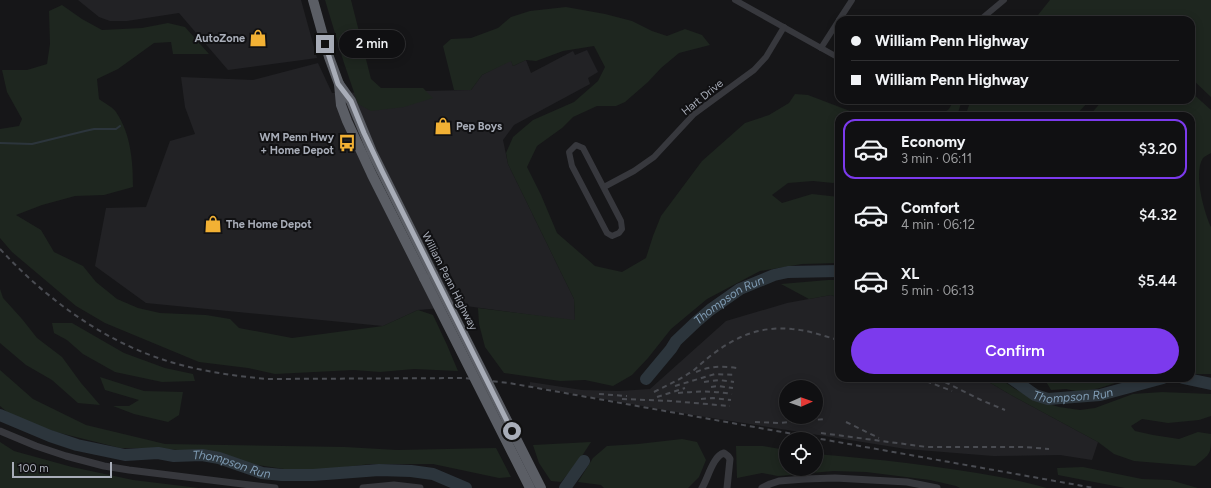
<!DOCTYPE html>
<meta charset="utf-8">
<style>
body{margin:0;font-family:Figtree,sans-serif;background:#19191b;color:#f1f3f6;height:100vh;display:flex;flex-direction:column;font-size:15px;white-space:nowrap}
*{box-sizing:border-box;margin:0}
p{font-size:13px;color:#9c9d9f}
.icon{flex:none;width:22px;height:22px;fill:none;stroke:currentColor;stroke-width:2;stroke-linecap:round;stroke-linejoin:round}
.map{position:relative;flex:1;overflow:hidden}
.details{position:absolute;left:835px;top:112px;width:360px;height:270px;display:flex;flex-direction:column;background:#101012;border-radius:12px;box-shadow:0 2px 10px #0003,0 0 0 1px #303032}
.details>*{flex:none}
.guide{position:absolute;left:835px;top:16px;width:360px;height:88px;border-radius:12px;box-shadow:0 2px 10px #0003,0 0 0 1px #303032;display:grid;align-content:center;height:88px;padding:0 16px;background:#101012}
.needle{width:26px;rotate:88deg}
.controls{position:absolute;left:779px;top:380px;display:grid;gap:8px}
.controls a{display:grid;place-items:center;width:44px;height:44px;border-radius:50%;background:#101012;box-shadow:0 2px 10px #0003,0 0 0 1px #303032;font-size:20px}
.scale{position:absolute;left:12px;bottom:10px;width:100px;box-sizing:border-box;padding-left:4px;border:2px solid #a8adb8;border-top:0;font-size:11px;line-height:14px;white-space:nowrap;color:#a8adb8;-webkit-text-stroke:3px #111113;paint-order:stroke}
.end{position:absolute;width:18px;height:18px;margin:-9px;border:5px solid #a8adb8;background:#111;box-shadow:0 0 0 2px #111}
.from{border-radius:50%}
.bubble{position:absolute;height:28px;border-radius:14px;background:#101012;box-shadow:0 2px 10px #0003,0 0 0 1px #303032;font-size:13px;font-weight:600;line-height:28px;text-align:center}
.guide b{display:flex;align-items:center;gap:14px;height:38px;font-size:15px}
.guide b+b{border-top:1px solid #303032}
.guide i{width:10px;height:10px;background:#f1f3f6}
ul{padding:7px 0 0;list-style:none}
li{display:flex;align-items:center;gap:12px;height:60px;margin:0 8px 6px;padding:0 8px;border:2px solid transparent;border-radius:12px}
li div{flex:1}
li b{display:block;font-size:15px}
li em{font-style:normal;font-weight:600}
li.current{border-color:#7c3aed}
li>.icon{width:36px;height:36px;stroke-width:1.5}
.action{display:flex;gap:8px;margin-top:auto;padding:8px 16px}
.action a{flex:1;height:46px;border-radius:24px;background:#7c3aed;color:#fff;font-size:16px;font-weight:600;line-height:46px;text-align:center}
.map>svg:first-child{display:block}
.built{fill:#222225;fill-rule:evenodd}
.green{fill:#1e261f}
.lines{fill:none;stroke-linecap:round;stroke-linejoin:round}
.stream{stroke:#2c353c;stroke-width:2}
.river{stroke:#2c353c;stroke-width:12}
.minor{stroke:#37383d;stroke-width:6}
.tertiary{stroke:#37383d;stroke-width:7}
.trunk{stroke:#5b5e65;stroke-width:10}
.rail{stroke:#4a4c52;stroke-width:2;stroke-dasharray:5 4;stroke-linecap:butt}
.trunk-bridge{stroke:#5b5e65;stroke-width:10}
.route{stroke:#a8adb8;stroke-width:5}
.labels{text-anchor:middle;stroke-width:4;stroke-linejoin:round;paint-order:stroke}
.poi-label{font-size:11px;font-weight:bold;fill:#a8adb8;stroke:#111113;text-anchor:end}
.street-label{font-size:11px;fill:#a8adb8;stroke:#111113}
.water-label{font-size:12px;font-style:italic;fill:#7f9bb3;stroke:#111113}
</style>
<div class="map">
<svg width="1211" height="488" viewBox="0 0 1211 488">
<rect width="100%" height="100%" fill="#161618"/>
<!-- built -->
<g class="built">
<polygon points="78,0 301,0 317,58 228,70 179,13 127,21 110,21 99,17"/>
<polygon points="587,50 598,72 588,78 590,84 514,125 503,140 508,164 574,299 575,321 466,306 418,310 383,326 146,303 95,266 106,208 146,207 170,141 195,134 185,107 181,77 253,80 318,63 332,93 471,90 482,75 511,60 513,66 526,60 531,73 573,51 575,55"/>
<path d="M 831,295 L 839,298 L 839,378 L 982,378 L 1011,395 L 1098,442 L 1092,460 L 1060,455 L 993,456 L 906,449 L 693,415 L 530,386 L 530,382 L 582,390 L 619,391 L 650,389 L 726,321 L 787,303 ZM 786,387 L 816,387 L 816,417 L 786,417 Z"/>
</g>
<!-- green -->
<g class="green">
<polygon points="325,0 351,0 371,79 381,88 423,88 433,98 404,107 371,111 358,104 344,63"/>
<polygon points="1050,0 1211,0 1211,97 1191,78 1191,20 1034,20"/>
<path d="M 62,5 L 82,19 L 102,30 L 142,28 L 168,23 L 185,27 L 209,54 L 173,54 L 171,42 L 154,43 L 118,69 L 97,79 L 99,99 C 104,103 113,107 116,112 C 131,134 133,162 133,187 L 104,195 L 75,196 L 42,205 L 16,215 L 41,230 L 54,252 L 83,266 L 96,282 L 117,299 L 138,308 L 160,313 L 206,315 L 230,319 L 239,328 L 292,338 L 383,326 L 418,310 L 433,315 L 447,345 L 458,371 L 414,369 L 380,372 L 354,370 L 275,374 L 248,368 L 199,362 L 105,323 L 76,306 L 12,252 L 0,238 L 0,129 L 19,126 L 22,119 L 7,92 L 2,70 L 27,70 L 47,64 L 50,44 L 49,11 Z"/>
<polygon points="566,7 605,14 632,21 652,31 667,36 685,29 702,35 710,45 679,53 661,68 648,82 625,102 616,106 597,106 573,117 562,128 537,146 527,167 541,195 557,233 595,266 622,272 646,258 653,236 661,216 702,161 745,123 769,115 789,103 795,94 808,95 863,116 839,116 839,182 833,183 813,181 788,183 772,195 782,203 812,194 839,197 839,263 802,264 760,271 707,299 671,329 648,358 632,375 613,386 585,380 560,381 504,373 485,347 479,324 478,308 575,320 574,299 508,164 506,153 513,137 533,120 574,102 598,81 605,67 594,46 563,51 536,61 526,60 513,66 511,61 482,75 471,90 454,90 443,46 451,39 471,38 498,28 511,17 530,11"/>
<path d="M 1191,92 L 1211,110 L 1211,153 C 1209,154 1205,156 1203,158 C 1193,173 1204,212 1211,227 L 1211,374 L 1191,374 L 1191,116 L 1089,116 L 1103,100 L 1191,100 Z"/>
<polygon points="954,100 962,100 957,116 939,116 949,109"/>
<polygon points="971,100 1090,100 1075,116 965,116"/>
<polygon points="828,280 839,280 839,298 831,295 809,299 781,284"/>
<polygon points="0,289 3,298 22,319 37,338 62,357 81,383 100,405 78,403 52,380 26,365 0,343"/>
<polygon points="52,323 72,323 124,353 165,368 193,374 195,381 162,382 115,372 83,354 67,340 54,333"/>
<polygon points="0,370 33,399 86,425 165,444 345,447 397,450 496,448 511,477 499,478 433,464 370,464 329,469 284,469 251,464 222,453 150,448 120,448 56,432 13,417 0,406"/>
<polygon points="100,377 144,391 183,392 179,415 168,422 134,414 113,406 129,406 139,400 105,390"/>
<path d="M 982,378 L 999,378 L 1015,389 L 1039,401 L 1059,407 L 1080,410 L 1095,408 L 1133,394 L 1162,392 L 1211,394 L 1211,416 L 1199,420 L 1168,423 L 1142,419 L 1131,426 L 1135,431 L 1153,435 L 1179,439 L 1198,432 L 1211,434 C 1211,455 1211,453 1195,466 L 1134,461 L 1114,454 L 1098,442 L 1011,395 Z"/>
<polygon points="1044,378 1130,378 1100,388 1080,392 1066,389 1051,390"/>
<polygon points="682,439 697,442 706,460 699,477 688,488 604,488 601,485 578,482 593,458 607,446 638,444"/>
<polygon points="0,442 14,451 72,467 133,480 199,488 0,488"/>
<polygon points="591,442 578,462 561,482 551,481 539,463 533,445"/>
<path d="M 736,446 L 763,446 L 786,450 L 786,469 L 816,469 L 816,454 C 878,459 939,466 1000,477 C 1016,480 1032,484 1047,488 L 960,488 L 956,486 L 930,480 L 866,472 L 833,471 L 778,476 L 762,473 L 737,478 Z"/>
<polygon points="1083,467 1142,479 1170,480 1198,488 1125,488 1058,475 1057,468"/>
</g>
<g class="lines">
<!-- stream -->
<polyline class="stream" points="0,143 32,144 85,131 94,129 116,129 120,126"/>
<!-- river -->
<g class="river">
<path id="s1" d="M 1011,378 L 1035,395 L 1048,399 L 1100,395 L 1163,378"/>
<polyline points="1183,378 1211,384"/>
<path id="s2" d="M 646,379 L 671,349 L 676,341 L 696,322 L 710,310 L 740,289 L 774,275 L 788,272 L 839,271"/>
<path id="s3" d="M 0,415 L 50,436 L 77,445 L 125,455 L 158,453 L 174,456 L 202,455 L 219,458 L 262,473 L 282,475 L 313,475 L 379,470 L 411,471 L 433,474 L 466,488"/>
<polyline points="565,488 584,461"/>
</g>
<!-- minor -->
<g class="minor">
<polyline points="735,0 839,58"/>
<polyline points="839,20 852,0"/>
<polyline points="980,20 1004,0"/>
<polyline points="821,48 839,20"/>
<polygon points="576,145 583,148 621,221 622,229 619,233 612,236 607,233 572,166 569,152"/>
<polyline points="604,187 634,171 654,157 694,114 754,70 766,57 784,27"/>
</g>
<!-- tertiary -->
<g class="tertiary">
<polyline points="0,431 36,446 66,456 104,466 129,470 275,488"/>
<polyline points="363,488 394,485 420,488"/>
<path d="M 702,488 C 708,478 713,456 724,453 L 728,456 L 730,459 L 727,488"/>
<polyline points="762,488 770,484 779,481 805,479 835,478 907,482 937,488"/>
</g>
<!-- trunk -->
<g class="trunk">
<polyline points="313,0 329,57 339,84 341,105 347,121 372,175 424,278"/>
<polyline points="339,84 351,101 372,152 433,274"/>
</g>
<!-- rail -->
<g class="rail">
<path d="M 0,249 C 47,300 107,344 174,363 C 205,372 236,376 267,379 L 464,378 L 509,383 L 1094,488"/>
<path d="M 696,372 C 709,366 722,366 737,368"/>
<polyline points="918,378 952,391"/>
<polyline points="937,378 981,400 1005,410"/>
<polyline points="704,382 719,380 734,382"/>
<polyline points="675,386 715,374 735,375"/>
<polyline points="711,387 718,386 733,388"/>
<path d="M 654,392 C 668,385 681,379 694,370 C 700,365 706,359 713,354 C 737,336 760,326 792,329 C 808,330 823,336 839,340"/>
<path d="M 678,393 C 697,391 714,391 732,394"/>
<polyline points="599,394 627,396"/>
<polyline points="657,397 685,388"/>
<polyline points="622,399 671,401 730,406"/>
<polyline points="701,399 713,398 731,400"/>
<polyline points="755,422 779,423 825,419"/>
<polyline points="846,422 879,438"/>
<polyline points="821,433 927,447 1025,447 1049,449"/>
</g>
<!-- trunk-bridge -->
<g class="trunk-bridge">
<polyline points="433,274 541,488"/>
<polyline points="424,278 530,488"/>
</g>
</g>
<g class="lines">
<!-- route -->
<polyline class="route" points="325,44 338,84 351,101 364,133 382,171 512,431"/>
</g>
<!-- icons -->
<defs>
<g id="shop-bare" transform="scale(1.38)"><path d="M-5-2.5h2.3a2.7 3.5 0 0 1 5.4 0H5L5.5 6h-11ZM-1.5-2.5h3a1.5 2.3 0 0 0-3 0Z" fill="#f2b134" stroke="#111113" stroke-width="2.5" paint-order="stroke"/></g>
<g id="bus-bare" transform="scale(1.38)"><path d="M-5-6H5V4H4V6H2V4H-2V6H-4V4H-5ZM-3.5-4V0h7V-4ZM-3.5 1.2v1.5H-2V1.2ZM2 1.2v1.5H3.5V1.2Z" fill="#f2b134" stroke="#111113" stroke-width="2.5" paint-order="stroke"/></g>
</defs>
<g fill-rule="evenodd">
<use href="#shop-bare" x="258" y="38"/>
<use href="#shop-bare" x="443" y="126"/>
<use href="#bus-bare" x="347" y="143"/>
<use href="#shop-bare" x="213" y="224"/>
</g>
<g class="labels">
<!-- poi labels -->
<g class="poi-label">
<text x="245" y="42">AutoZone</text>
<text x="456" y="130" text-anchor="start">Pep Boys</text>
<text x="334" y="141">WM Penn Hwy<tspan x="334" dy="13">+ Home Depot</tspan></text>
<text x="226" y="228" text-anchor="start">The Home Depot</text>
</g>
<!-- street labels -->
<g class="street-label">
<text transform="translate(702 97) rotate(-39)" y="4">Hart Drive</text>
<text transform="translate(450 281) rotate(63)" y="4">William Penn Highway</text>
</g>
<!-- water labels -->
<g class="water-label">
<text dy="4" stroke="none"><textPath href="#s2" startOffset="116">Thompson Run</textPath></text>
<text dy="4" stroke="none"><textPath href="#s1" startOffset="68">Thompson Run</textPath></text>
<text dy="4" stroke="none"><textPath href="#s3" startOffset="240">Thompson Run</textPath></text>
</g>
</g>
</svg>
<div class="controls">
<a><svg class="needle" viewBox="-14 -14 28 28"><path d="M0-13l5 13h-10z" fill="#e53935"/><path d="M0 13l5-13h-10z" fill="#9c9d9f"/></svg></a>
<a><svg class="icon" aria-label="locate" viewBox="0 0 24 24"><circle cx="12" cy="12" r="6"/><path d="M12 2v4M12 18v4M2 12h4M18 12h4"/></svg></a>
</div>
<div class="scale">100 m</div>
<i class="end from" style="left:512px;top:431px"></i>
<i class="end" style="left:325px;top:44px"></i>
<div class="bubble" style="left:339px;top:30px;width:66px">2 min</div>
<div class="guide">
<b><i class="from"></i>William Penn Highway</b>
<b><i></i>William Penn Highway</b>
</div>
<section class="details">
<ul>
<li class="current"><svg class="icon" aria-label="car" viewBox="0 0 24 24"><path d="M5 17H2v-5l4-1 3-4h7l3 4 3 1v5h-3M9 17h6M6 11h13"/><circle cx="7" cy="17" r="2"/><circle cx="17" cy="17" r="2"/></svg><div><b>Economy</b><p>3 min · 06:11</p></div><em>$3.20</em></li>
<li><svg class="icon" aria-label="car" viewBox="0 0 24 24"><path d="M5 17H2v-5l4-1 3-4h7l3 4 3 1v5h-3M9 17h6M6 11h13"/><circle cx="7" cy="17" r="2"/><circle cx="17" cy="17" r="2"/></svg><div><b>Comfort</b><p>4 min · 06:12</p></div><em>$4.32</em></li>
<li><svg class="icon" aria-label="car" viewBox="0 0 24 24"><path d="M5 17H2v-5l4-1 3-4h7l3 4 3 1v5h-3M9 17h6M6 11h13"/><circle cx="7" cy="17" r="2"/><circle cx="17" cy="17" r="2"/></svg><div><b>XL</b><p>5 min · 06:13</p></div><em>$5.44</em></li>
</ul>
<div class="action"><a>Confirm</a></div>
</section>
</div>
